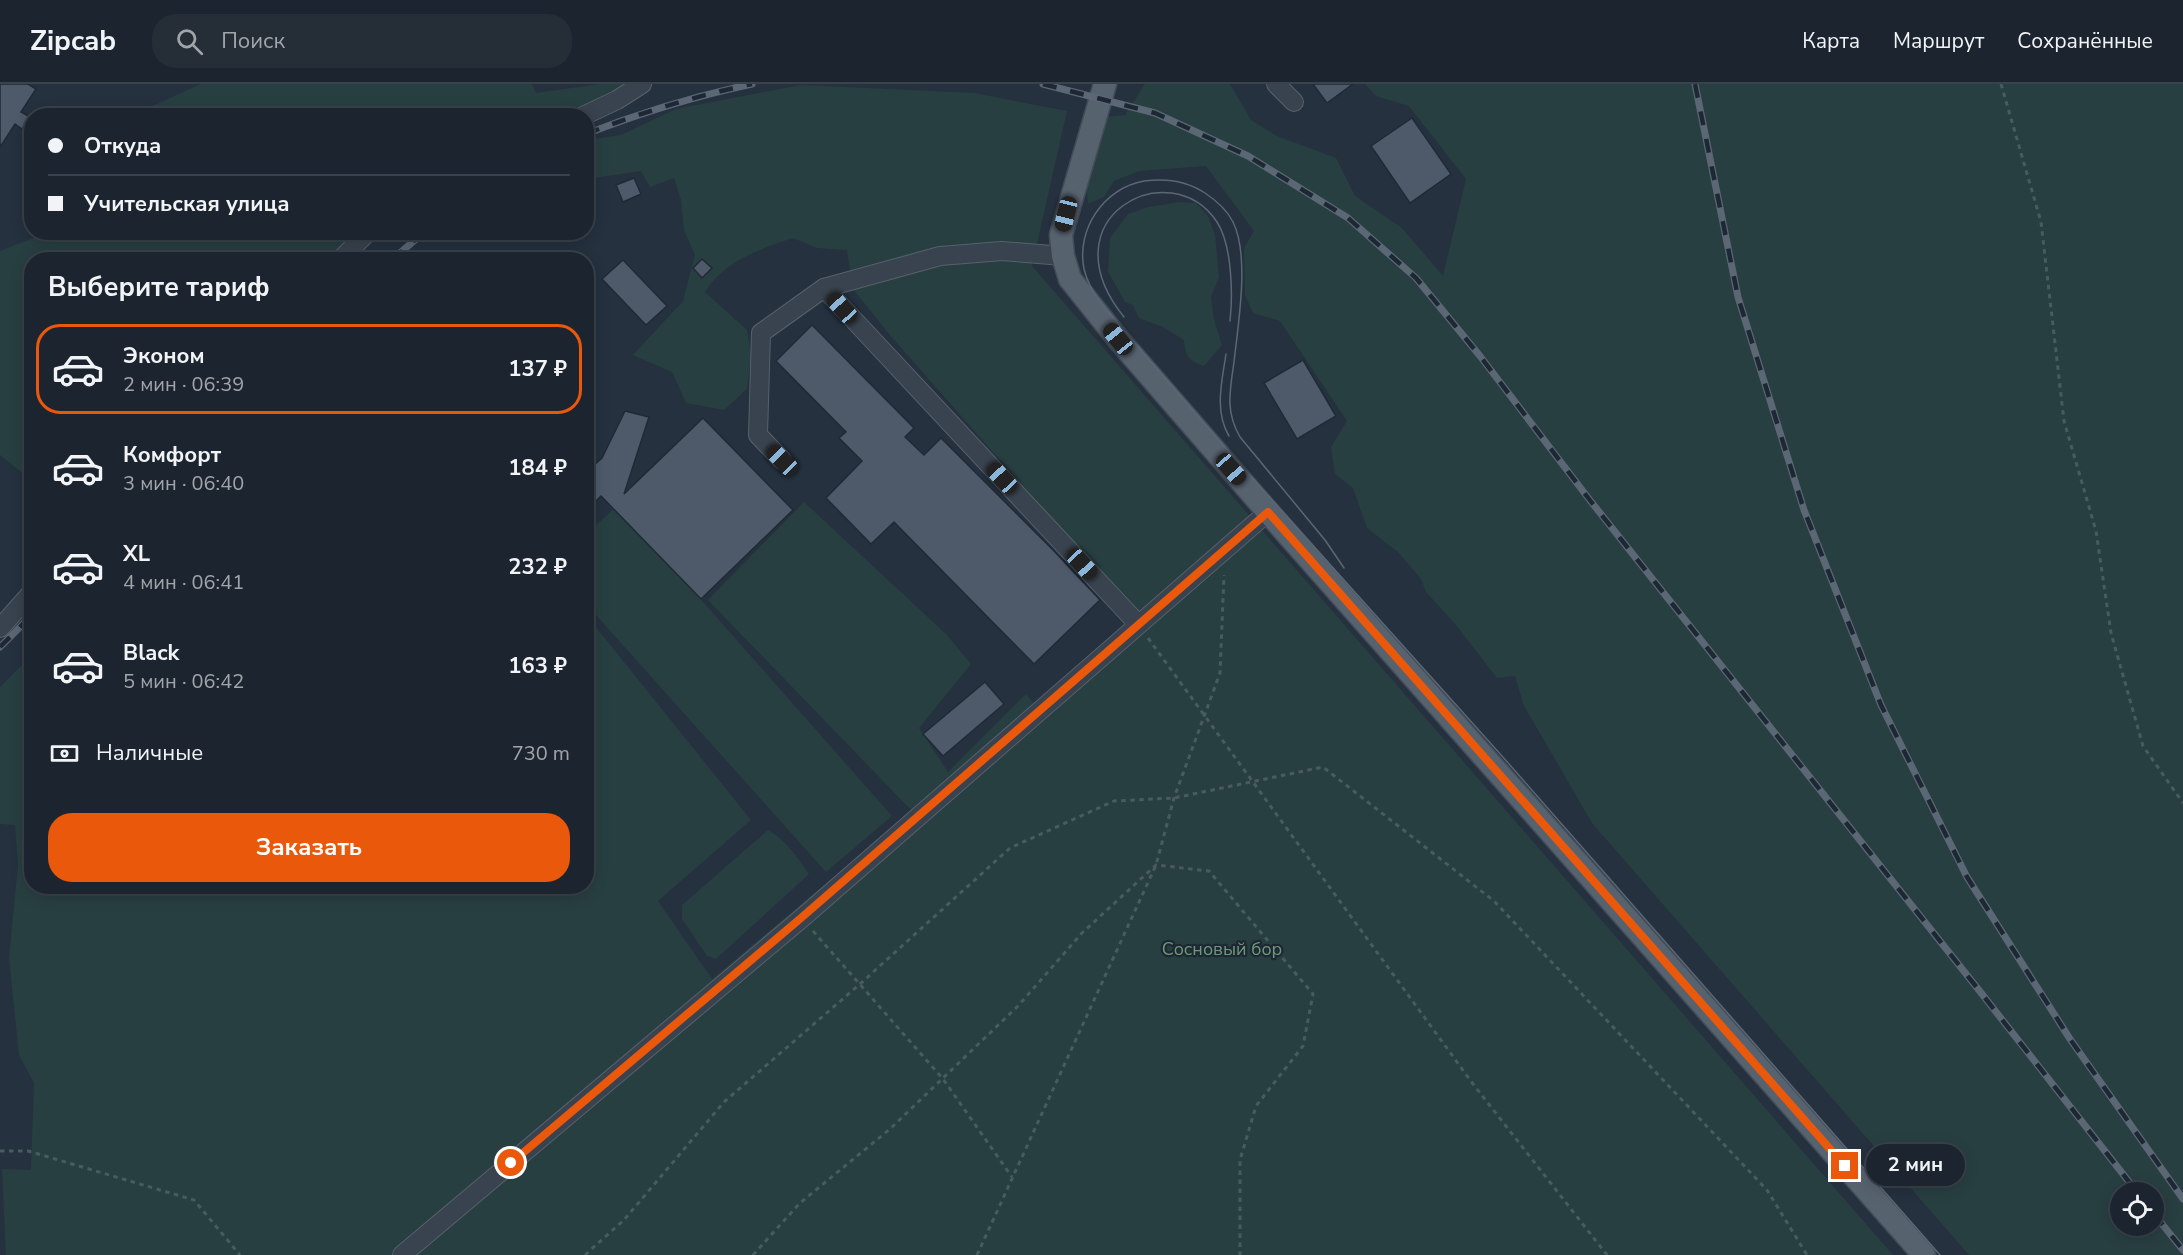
<!DOCTYPE html>
<html lang="ru">
<meta charset="utf-8">
<style>
body{margin:0;font-family:"Nunito Sans",sans-serif;background:#252d37;color:#f1f3f6;height:100vh;display:flex;flex-direction:column;font-size:22px;white-space:nowrap}
*{box-sizing:border-box;margin:0}
p{font-size:20px;color:#a0a5aa}
.icon{flex:none;width:33px;height:33px;fill:none;stroke:currentColor;stroke-width:2;stroke-linecap:round;stroke-linejoin:round}
.map{position:relative;flex:1;overflow:hidden}
.sheet{position:absolute;left:24px;top:168px;width:570px;height:642px;display:flex;flex-direction:column;background:#1c252f;border-radius:24px;box-shadow:0 3px 15px #0003,0 0 0 2px #3a424b}
.sheet>*{flex:none}
.top-card{position:absolute;left:24px;top:24px;width:570px;height:132px;border-radius:24px;box-shadow:0 3px 15px #0003,0 0 0 2px #3a424b;display:grid;align-content:center;height:132px;padding:0 24px;background:#1c252f}
.buttons{position:absolute;left:2110px;top:1098px;display:grid;gap:12px}
.buttons a{display:grid;place-items:center;width:54px;height:54px;border-radius:50%;background:#1c252f;box-shadow:0 3px 15px #0003,0 0 0 2px #3a424b;font-size:30px}
.end{position:absolute;width:27px;height:27px;margin:-14px;border:8px solid #ea580c;background:#fff;box-shadow:0 0 0 3px #fff}
.from{border-radius:50%}
.bubble{position:absolute;height:42px;border-radius:21px;background:#1c252f;box-shadow:0 3px 15px #0003,0 0 0 2px #3a424b;font-size:20px;font-weight:700;line-height:42px;text-align:center}
.car{position:absolute;width:18px;height:36px;margin:-18px -9px;border-radius:8px;box-shadow:0 0 4px 2px #0007;background:linear-gradient(#222 24%,#8ab4d8 0 40%,#222 0 76%,#8ab4d8 0 86%,#222 0)}
.top-card b{display:flex;align-items:center;gap:21px;height:57px;font-size:22px}
.top-card b+b{border-top:2px solid #3a424b}
.top-card i{width:15px;height:15px;background:#f1f3f6}
ul{padding:0;list-style:none}
li{display:flex;align-items:center;gap:18px;height:90px;margin:0 12px 9px;padding:0 12px;border:3px solid transparent;border-radius:24px}
li div{flex:1}
li b{display:block;font-size:22px}
li em{font-style:normal;font-weight:700}
li.current{border-color:#ea580c}
li>.icon{width:54px;height:54px;stroke-width:1.5}
h2{padding:0 24px;font-size:27px;line-height:72px}
.pay{display:flex;align-items:center;gap:15px;height:66px;padding:0 24px;font-size:22px}
.pay p{margin-inline-start:auto}
.primary-button{display:flex;gap:12px;margin-top:auto;padding:12px 24px}
.primary-button a{flex:1;height:69px;border-radius:24px;background:#ea580c;color:#fff;font-size:24px;font-weight:700;line-height:69px;text-align:center}
header{display:flex;align-items:center;gap:36px;box-sizing:border-box;height:84px;padding:0 30px;background:#1c252f;border-bottom:2px solid #3a424b}
header strong{font-size:28px}
nav{display:flex;gap:33px;margin-inline-start:auto;font-size:21px}
.search{width:420px;height:54px;background:#252d37;display:flex;align-items:center;gap:15px;box-sizing:border-box;padding:0 21px;border-radius:24px;color:#a0a5aa;font-size:22px}
.map>svg:first-child{display:block}
.green{fill:#283f41;fill-rule:evenodd}
.building{fill:#4e5a6a;stroke:#202a36;stroke-width:1.5}
.lines{fill:none;stroke-linecap:round;stroke-linejoin:round}
.minor-casing{stroke:#57616c;stroke-width:20}
.major-casing{stroke:#434c58;stroke-width:25}
.path{stroke:#475c5f;stroke-width:3;stroke-dasharray:4.5 4.5;stroke-linecap:butt}
.minor{stroke:#39434f;stroke-width:18}
.major{stroke:#57626f;stroke-width:22}
.tram{stroke:#5b6775;stroke-width:1.5}
.rail-casing{stroke:#5b6775;stroke-width:7}
.rail{stroke:#1e2834;stroke-width:4.5;stroke-dasharray:14;stroke-linecap:butt}
.route{stroke:#ea580c;stroke-width:8}
.labels{text-anchor:middle;stroke-width:4.5;stroke-linejoin:round;paint-order:stroke}
.park-label{font-size:18px;fill:#6d9a76;stroke:#1e2834}
</style>
<header>
<strong>Zipcab</strong>
<div class="search"><svg class="icon" aria-label="search" viewBox="0 0 24 24"><circle cx="10" cy="10" r="6"/><path d="M15 15l6 6"/></svg>Поиск</div>
<nav><a>Карта</a><a>Маршрут</a><a>Сохранённые</a></nav>
</header>
<div class="map">
<svg width="2183" height="1171" viewBox="0 0 2183 1171">
<rect width="100%" height="100%" fill="#25313f"/>
<!-- green -->
<g class="green">
<polygon points="201,0 532,0 536,9 600,0 633,0 586,32 130,32"/>
<path d="M 1145,0 L 1230,0 L 1251,36 L 1277,52 L 1336,74 L 1355,112 L 1402,144 L 1443,192 L 1466,95 L 1409,22 L 1376,12 L 1365,0 L 2183,0 L 2183,1171 L 1969,1171 L 1592,739 L 1524,622 L 1515,592 L 1497,594 L 1456,541 L 1426,508 L 1421,495 L 1398,468 L 1367,444 L 1353,404 L 1335,390 L 1331,363 L 1347,337 L 1280,237 L 1253,229 L 1245,211 L 1244,164 L 1254,147 L 1206,82 L 1139,87 L 1114,97 L 1104,113 L 1088,120 L 1086,99 L 1106,33 L 1125,31 ZM 2121,1108 L 2154,1108 L 2154,1142 L 2121,1142 Z"/>
<path d="M 801,1 L 974,9 L 1067,27 L 1032,182 L 1893,1171 L 6,1171 L 2,1085 L 31,1086 L 34,999 L 19,971 L 9,874 L 18,781 L 15,741 L 0,740 L 0,603 L 31,572 L 32,802 L 586,802 L 587,532 L 751,736 L 658,817 L 712,895 L 912,727 L 708,516 L 804,418 L 946,550 L 971,580 L 919,644 L 948,688 L 1026,610 L 1035,621 L 1138,533 L 889,250 L 853,205 L 847,166 L 817,164 L 793,154 C 760,165 724,177 705,208 L 747,246 L 751,270 L 747,305 L 724,326 L 686,319 L 672,288 L 633,271 L 683,217 L 695,171 L 684,146 L 681,116 L 674,94 L 650,103 L 641,87 L 587,95 L 587,56 L 621,51 L 676,25 Z"/>
<path d="M 1180,118 L 1196,119 L 1208,132 L 1215,151 L 1219,193 L 1211,213 L 1214,236 L 1222,261 L 1204,282 C 1189,278 1185,271 1184,256 L 1163,243 L 1139,234 L 1133,221 L 1125,218 L 1108,188 L 1110,154 L 1128,130 L 1148,123 Z"/>
<polygon points="46,149 375,149 350,175 32,176 31,396 0,371 0,167"/>
<polygon points="614,425 689,502 892,732 826,788 587,521 586,450"/>
<path d="M 768,746 C 786,756 797,773 809,790 L 716,875 L 707,872 L 682,835 L 682,821 Z"/>
</g>
<!-- building -->
<g class="building">
<polygon points="0,0 28,0 36,5 21,28 30,33 22,45 15,40 0,63"/>
<polygon points="1313,0 1353,0 1327,19"/>
<polygon points="1412,34 1451,90 1410,119 1371,62"/>
<polygon points="634,94 641,110 623,118 616,101"/>
<polygon points="702,175 712,184 702,194 693,184"/>
<polygon points="623,176 667,222 646,241 602,195"/>
<polygon points="812,241 914,344 905,353 924,371 941,354 1054,467 1100,516 1034,580 894,438 871,460 826,414 862,377 839,354 846,348 776,277"/>
<polygon points="1303,276 1336,332 1297,355 1264,299"/>
<polygon points="625,327 649,333 624,410 703,334 793,426 701,515 601,412 586,427 586,388 602,374"/>
<polygon points="985,598 1004,620 943,672 923,650"/>
</g>
<g class="lines">
<!-- minor casing -->
<g class="minor-casing">
<g id="minor">
<polyline points="1276,0 1294,18"/>
<polyline points="583,32 617,16 642,0"/>
<polyline points="340,176 368,148"/>
<polyline points="824,204 1138,540"/>
<polyline points="782,376 758,351 761,249 824,204 940,172 1002,167 1063,172"/>
<polyline points="0,544 32,508"/>
<polyline points="402,1171 802,834 1268,428"/>
</g>
</g>
<!-- major casing -->
<g class="major-casing">
<polyline id="major" points="1105,0 1061,151 1063,172 1070,195 1118,255 1268,428 1924,1171"/>
</g>
<!-- path -->
<g class="path">
<polyline points="2001,0 2041,138 2064,337 2096,447 2111,549 2143,662 2183,719"/>
<polyline points="1148,554 1473,1000 1607,1171"/>
<polyline points="813,847 943,995 1012,1093"/>
<polyline points="0,1067 28,1067 194,1116 240,1171"/>
<polyline points="585,1171 624,1136 724,1018 860,900 1010,764 1114,717 1174,714 1323,683 1494,817 1767,1106 1807,1171"/>
<polyline points="753,1171 800,1119 890,1045 1018,922 1082,849 1156,781 1209,787 1313,910 1303,962 1256,1022 1240,1076 1240,1171"/>
<polyline points="977,1171 1156,781 1174,714 1220,589 1224,491"/>
</g>
<!-- minor -->
<use href="#minor" class="minor"/>
<!-- major -->
<use href="#major" class="major"/>
<!-- tram -->
<g class="tram">
<path d="M 1124,233 C 1044,134 1170,67 1217,138 C 1232,161 1233,210 1230,237"/>
<path d="M 1226,270 C 1222,297 1214,327 1229,352"/>
<path d="M 1344,484 L 1325,456 L 1240,353 C 1225,327 1230,307 1234,278 C 1238,241 1250,172 1233,138 C 1227,126 1217,117 1205,109 C 1187,97 1166,94 1144,97 C 1104,104 1076,145 1084,185 C 1087,198 1094,210 1102,221 L 1229,368 L 1502,672 L 1940,1171"/>
</g>
<!-- rail casing -->
<g class="rail-casing">
<g id="rail">
<polyline points="1043,0 1155,29 1248,72 1348,134 1416,194 1480,272 1589,415 1982,910 2137,1108"/>
<polyline points="1695,0 1738,213 1804,426 1881,621 1967,793 2070,955 2183,1115"/>
<path d="M 586,50 C 640,29 695,12 752,0"/>
<polyline points="392,176 424,148"/>
<polyline points="0,563 32,531"/>
<polyline points="2154,1130 2183,1166"/>
</g>
</g>
<!-- rail -->
<use href="#rail" class="rail"/>
</g>
<g class="lines">
<!-- route -->
<polyline class="route" points="511,1079 801,834 1268,428 1845,1082"/>
</g>
<g class="labels">
<!-- park labels -->
<g class="park-label">
<text x="1222" y="871">Сосновый бор</text>
</g>
</g>
</svg>
<div class="buttons">
<a><svg class="icon" aria-label="locate" viewBox="0 0 24 24"><circle cx="12" cy="12" r="6"/><path d="M12 2v4M12 18v4M2 12h4M18 12h4"/></svg></a>
</div>
<i class="end from" style="left:511px;top:1079px"></i>
<i class="end" style="left:1845px;top:1082px"></i>
<div class="bubble" style="left:1866px;top:1060px;width:99px">2 мин</div>
<i class="car" style="left:1066px;top:130px;rotate:194deg"></i>
<i class="car" style="left:842px;top:224px;rotate:318deg"></i>
<i class="car" style="left:1118px;top:255px;rotate:321deg"></i>
<i class="car" style="left:782px;top:376px;rotate:315deg"></i>
<i class="car" style="left:1231px;top:385px;rotate:139deg"></i>
<i class="car" style="left:1002px;top:394px;rotate:317deg"></i>
<i class="car" style="left:1082px;top:480px;rotate:137deg"></i>
<div class="top-card">
<b><i class="from"></i>Откуда</b>
<b><i></i>Учительская улица</b>
</div>
<section class="sheet">
<h2>Выберите тариф</h2>
<ul>
<li class="current"><svg class="icon" aria-label="car" viewBox="0 0 24 24"><path d="M5 17H2v-5l4-1 3-4h7l3 4 3 1v5h-3M9 17h6M6 11h13"/><circle cx="7" cy="17" r="2"/><circle cx="17" cy="17" r="2"/></svg><div><b>Эконом</b><p>2 мин · 06:39</p></div><em>137 ₽</em></li>
<li><svg class="icon" aria-label="car" viewBox="0 0 24 24"><path d="M5 17H2v-5l4-1 3-4h7l3 4 3 1v5h-3M9 17h6M6 11h13"/><circle cx="7" cy="17" r="2"/><circle cx="17" cy="17" r="2"/></svg><div><b>Комфорт</b><p>3 мин · 06:40</p></div><em>184 ₽</em></li>
<li><svg class="icon" aria-label="car" viewBox="0 0 24 24"><path d="M5 17H2v-5l4-1 3-4h7l3 4 3 1v5h-3M9 17h6M6 11h13"/><circle cx="7" cy="17" r="2"/><circle cx="17" cy="17" r="2"/></svg><div><b>XL</b><p>4 мин · 06:41</p></div><em>232 ₽</em></li>
<li><svg class="icon" aria-label="car" viewBox="0 0 24 24"><path d="M5 17H2v-5l4-1 3-4h7l3 4 3 1v5h-3M9 17h6M6 11h13"/><circle cx="7" cy="17" r="2"/><circle cx="17" cy="17" r="2"/></svg><div><b>Black</b><p>5 мин · 06:42</p></div><em>163 ₽</em></li>
</ul>
<div class="pay"><svg class="icon" aria-label="cash" viewBox="0 0 24 24"><path d="M3 7h18v10H3z"/><circle cx="12" cy="12" r="2"/></svg>Наличные<p>730 m</p></div>
<div class="primary-button"><a>Заказать</a></div>
</section>
</div>
